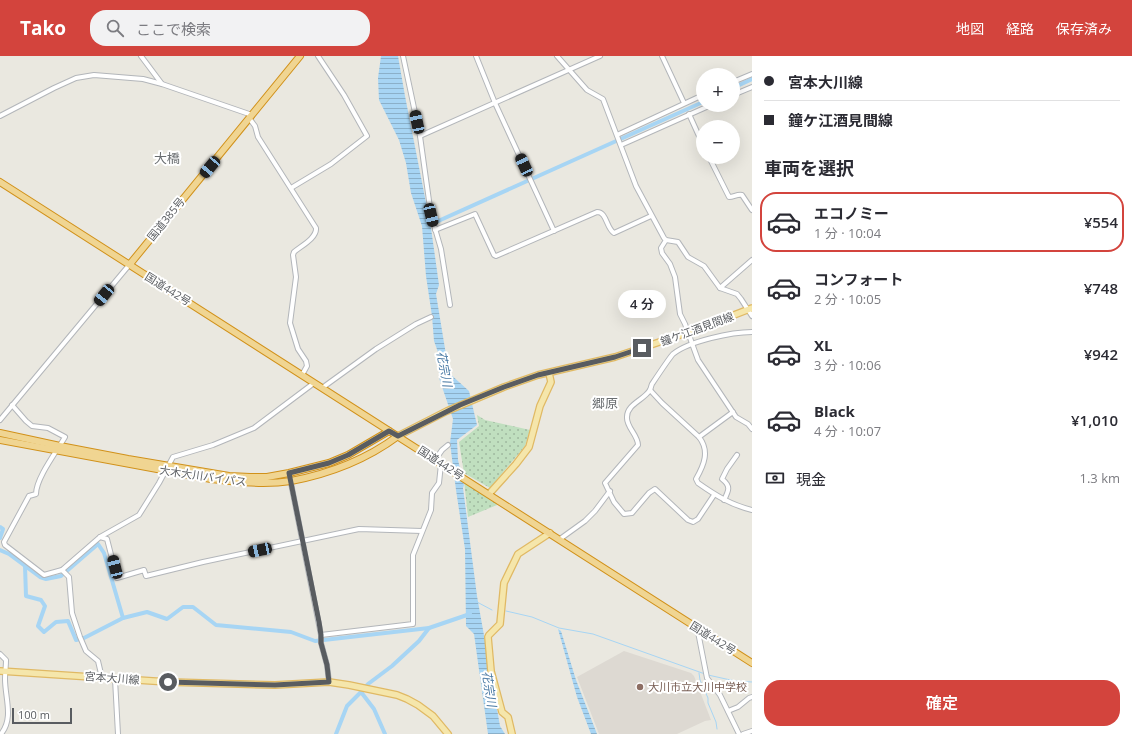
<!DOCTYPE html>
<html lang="ja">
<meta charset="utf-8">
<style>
body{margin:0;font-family:"Open Sans","Noto Sans JP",sans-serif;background:#f2f2f3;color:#2b2b33;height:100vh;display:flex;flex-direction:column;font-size:15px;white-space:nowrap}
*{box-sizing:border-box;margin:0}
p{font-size:13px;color:#7c7c81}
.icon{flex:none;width:22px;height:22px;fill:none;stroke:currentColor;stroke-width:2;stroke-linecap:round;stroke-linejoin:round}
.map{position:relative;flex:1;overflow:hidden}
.panel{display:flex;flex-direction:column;background:#fff;width:380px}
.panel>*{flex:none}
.banner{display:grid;align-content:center;height:88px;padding:0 12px;background:#fff}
.buttons{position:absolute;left:696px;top:12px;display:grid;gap:8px}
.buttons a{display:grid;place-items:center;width:44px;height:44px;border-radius:50%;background:#fff;box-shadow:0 4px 16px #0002;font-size:20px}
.scale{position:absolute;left:12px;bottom:10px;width:60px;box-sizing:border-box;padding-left:4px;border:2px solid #595c60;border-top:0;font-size:11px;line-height:14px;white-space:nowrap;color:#595c60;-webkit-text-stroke:3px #fff;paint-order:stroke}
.end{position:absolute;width:18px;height:18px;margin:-9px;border:5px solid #595c60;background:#fff;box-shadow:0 0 0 2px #fff}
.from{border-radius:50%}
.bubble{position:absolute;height:28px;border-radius:14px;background:#fff;box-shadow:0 4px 16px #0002;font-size:13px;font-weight:600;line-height:28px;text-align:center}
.car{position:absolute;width:12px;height:24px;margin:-12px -6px;border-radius:5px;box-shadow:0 0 3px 1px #0007;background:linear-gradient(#222 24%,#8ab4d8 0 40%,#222 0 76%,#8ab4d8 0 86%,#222 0)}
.banner b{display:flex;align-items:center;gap:14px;height:38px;font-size:15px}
.banner b+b{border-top:1px solid #e1e1e2}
.banner i{width:10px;height:10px;background:#2b2b33}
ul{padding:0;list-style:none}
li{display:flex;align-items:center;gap:12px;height:60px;margin:0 8px 6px;padding:0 4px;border:2px solid transparent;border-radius:16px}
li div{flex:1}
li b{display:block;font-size:15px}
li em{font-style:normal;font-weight:600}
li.on{border-color:#d3443d}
li>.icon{width:36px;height:36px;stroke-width:1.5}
h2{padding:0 12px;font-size:18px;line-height:48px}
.pay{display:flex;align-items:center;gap:10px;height:44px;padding:0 12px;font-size:15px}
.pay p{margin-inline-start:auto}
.primary-button{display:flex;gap:8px;margin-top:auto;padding:8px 12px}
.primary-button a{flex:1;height:46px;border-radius:16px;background:#d3443d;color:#fff;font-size:16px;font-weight:600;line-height:46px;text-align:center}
header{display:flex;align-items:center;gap:24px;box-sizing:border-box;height:56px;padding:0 20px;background:#d3443d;color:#fff}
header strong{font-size:19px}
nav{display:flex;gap:22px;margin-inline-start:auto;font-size:14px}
.search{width:280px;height:36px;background:#f2f2f3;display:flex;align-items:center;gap:10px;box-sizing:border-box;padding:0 14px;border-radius:16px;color:#7c7c81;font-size:15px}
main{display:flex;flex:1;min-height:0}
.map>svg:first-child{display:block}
.education{fill:#ddd9d2}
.grass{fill:url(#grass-dots)}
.water{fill:url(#water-rules)}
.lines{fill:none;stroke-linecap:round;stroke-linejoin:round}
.stream{stroke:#a7d5f4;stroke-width:1}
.canal{stroke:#a7d5f4;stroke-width:4}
.minor-casing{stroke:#b3b6ba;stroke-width:6}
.major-casing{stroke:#e0b964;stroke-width:8}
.highway-casing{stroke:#d1911a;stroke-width:8}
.minor{stroke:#fff;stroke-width:4}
.major{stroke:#f5e6ab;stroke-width:5.5}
.highway{stroke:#f0d592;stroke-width:6}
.route{stroke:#595c60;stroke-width:5}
.education-dot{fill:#8d6e63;stroke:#fff;stroke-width:1.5}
.labels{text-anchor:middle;stroke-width:4;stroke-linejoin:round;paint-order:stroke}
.street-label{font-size:11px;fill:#595c60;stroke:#fff}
.education-label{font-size:11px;fill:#785e54;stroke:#fff;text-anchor:start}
.water-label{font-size:12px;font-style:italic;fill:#4778a3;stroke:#fff}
.quarter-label{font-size:13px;fill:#6a6e71;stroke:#fff}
</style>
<header>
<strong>Tako</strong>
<div class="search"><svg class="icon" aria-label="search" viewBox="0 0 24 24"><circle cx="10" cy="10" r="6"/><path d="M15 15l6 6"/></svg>ここで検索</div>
<nav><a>地図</a><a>経路</a><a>保存済み</a></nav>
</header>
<main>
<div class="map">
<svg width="752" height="678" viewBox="0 0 752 678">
<defs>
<pattern id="grass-dots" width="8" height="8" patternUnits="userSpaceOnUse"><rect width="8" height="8" fill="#c0dfbf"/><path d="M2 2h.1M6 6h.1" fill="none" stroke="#9fb89f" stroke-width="1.8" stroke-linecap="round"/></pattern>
<pattern id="water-rules" width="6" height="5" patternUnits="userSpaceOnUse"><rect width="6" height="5" fill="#a7d5f4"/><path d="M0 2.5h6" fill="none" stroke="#8bb0c9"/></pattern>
</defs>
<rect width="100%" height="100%" fill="#eae8e0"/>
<!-- education -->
<polygon class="education" points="624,595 691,617 694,620 711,664 705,665 677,678 599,678 577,621"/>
<!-- grass -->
<g class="grass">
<polygon points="477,359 485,364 530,374 525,390 490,432 464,417 459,386 479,370"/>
<polygon points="464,425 495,442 497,449 468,461"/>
</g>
<!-- water -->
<g class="water">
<polygon points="381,0 398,0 405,40 431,172 439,229 436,238 449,317 469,335 477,369 457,384 458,404 464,429 463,432 477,540 500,670 505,678 488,678 474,578 466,570 465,493 456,434 450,387 453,363 439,322 439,299 434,285 432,260 426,220 422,170 411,137 406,107 399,84 379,44 378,22"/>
<polygon points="558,573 561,575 576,624 597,678 591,678 577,641"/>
</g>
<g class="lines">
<!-- stream -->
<g class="stream">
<polyline points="477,546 492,554"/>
<polyline points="506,555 532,561 559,572 593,578 705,618"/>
<polyline points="699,617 700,624 708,642 708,647 716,666 717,673"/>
<polyline points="708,619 735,625 752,626"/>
</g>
<!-- canal -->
<g class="canal">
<polyline points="733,32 752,23"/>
<polyline points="436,166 703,46"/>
<polyline points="0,471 3,473 0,482"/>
<polyline points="0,494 9,498 40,521 46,523 61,520 98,488 104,497 123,562"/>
<polyline points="25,510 26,540 41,544 45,550 38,570 44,576 56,566 68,565 76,584 84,582 123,562 147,556 167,563 183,551 193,551 216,569 291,576 315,585 429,572"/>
<polyline points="361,636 374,653 385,678"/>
<polyline points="336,678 347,650 361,636 368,628 392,610 419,585 429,572 470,558"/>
</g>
<!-- minor casing -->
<g class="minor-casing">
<g id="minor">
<polyline points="141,0 162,28"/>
<polyline points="403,0 420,80 431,159 441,193 450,249"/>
<polyline points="476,0 495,47 554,175"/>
<polyline points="557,0 587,34 603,43 636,130 664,182 666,184 678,186 688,201 704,210 720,232 737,238 741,243 752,260"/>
<polyline points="662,0 684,47"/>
<polyline points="733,26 752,18"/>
<polyline points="733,39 752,31"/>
<polyline points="689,58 703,89"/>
<polyline points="0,60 54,32 76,22 94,19 143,23 162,28 252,59"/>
<path d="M 249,62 L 255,70 L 258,81 L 316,172 C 317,182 301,190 294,196 L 293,199 L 296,221 L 290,267 L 298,293 L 306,305 L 307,310 L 302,319"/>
<polyline points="617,79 703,39"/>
<polyline points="420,80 600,0"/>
<polyline points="621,89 711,49"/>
<path d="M 709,101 L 729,141 C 734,141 737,138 742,139 L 752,154"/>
<polyline points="291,132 331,108 367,80 344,39 318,0"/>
<path d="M 435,174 L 475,158 L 494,199 L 496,200 L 597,156 C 607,156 606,172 614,177 L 651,160"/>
<polyline points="666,184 661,192 662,197 670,208 675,221 680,258 685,268 698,304 736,361 748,368 752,373"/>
<polyline points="720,232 752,204"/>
<polyline points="322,332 376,293 416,268 431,261"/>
<path d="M 650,334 L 662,347 L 699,381 C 710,395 704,409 696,423 L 698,427 C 715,439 731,449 752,454"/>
<path d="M 12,349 L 26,365 L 32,370 L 48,372 L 65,381 C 57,395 36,422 36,438 L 29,440 L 4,486 L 5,489 L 44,519 L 62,514 L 100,481 L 139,459 L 159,427 L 173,401 L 213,389 L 254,372 L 314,327"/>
<polyline points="0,364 130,208"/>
<polyline points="699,381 733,356"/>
<polyline points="435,404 442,394 448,389"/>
<polyline points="289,417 321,579 321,587 327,609 329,626"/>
<path d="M 714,439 L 698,463 L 693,466 L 688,464 L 655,433 L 649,437 L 632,457 L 624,458 L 614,446 L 605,427 L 638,389 C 638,379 626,371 627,361 C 627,348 644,344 650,334 C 651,332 651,330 652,328 C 654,325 671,300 673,298 C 689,285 732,276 752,276"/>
<path d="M 724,444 C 729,434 731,430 722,423 L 727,413 L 737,399"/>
<polyline points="100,481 107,483 117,522 144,514 146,520 203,506 359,473 422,475"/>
<polyline points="560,483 585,465 595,455 610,435"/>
<polyline points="62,514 69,521 72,557 80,581 86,595 98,605 102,622"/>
<polyline points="699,573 698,576 707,622 720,639 739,678"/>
<polyline points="321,579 413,568 413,499 431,454 432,437 439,427 441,408"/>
<path d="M 0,598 L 6,604 C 6,611 5,617 5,623 C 5,642 14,662 1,678"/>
<polyline points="115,623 118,678"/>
<polyline points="728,655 738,651 749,642 752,641"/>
<polyline points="743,678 752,675"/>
</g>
</g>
<!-- major casing -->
<g class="major-casing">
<g id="major">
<polyline points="398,380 447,355 504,331 538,319 615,301 698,273 752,252"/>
<polyline points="489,438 516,408 529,391 540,350 551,326 549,317"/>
<polyline points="0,615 168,626 275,629 329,626 349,629 397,639 407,643 418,649 433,660 448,678"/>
<polyline points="512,678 508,661 502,656 491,615 488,581 489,579 500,568 504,527 518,498 550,477"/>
</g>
</g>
<!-- highway casing -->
<g class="highway-casing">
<g id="highway">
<polyline points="0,126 752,607"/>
<polyline points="130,208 300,0"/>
<polyline points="0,377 60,390 128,403 229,420 250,421 267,421 289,417 329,407 348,399 389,375"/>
<path d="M 0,384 L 211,423 C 237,426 265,429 291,425 C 328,418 367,403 398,380"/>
</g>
</g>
<!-- minor -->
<use href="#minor" class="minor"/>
<!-- major -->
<use href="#major" class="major"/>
<!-- highway -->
<use href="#highway" class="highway"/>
</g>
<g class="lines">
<!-- route -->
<polyline class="route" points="168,626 275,629 329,626 327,609 321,587 321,579 319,566 289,417 329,407 348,399 389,375 398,380 460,349 504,331 538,319 615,301 642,292"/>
</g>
<!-- markers -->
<circle class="education-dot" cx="640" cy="631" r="4"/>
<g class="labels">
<!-- street labels -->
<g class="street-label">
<text transform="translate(166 163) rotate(-51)" y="4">国道385号</text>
<text transform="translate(168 233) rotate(32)" y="4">国道442号</text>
<text transform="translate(697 273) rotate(-20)" y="4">鐘ケ江酒見間線</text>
<text transform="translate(441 407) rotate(33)" y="4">国道442号</text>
<text transform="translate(203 420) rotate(8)" y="4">大木大川バイパス</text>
<text transform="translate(713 582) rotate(32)" y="4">国道442号</text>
<text transform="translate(112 622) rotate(4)" y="4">宮本大川線</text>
</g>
<!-- education labels -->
<g class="education-label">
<text x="648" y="635">大川市立大川中学校</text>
</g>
<!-- water labels -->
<g class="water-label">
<text transform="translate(444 313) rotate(79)" y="4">花宗川</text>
<text transform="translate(489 633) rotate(81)" y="4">花宗川</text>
</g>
<!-- quarter labels -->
<g class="quarter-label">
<text x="167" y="107">大橋</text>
<text x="605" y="352">郷原</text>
</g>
</g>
</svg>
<div class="buttons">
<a>+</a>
<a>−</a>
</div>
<div class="scale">100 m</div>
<i class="end from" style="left:168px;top:626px"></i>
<i class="end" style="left:642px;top:292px"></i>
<div class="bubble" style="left:618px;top:234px;width:48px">4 分</div>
<i class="car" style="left:417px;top:66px;rotate:348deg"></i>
<i class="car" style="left:524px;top:109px;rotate:335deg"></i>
<i class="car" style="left:210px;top:111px;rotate:220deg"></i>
<i class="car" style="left:431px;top:159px;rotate:167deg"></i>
<i class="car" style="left:104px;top:239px;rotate:219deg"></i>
<i class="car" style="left:260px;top:494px;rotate:258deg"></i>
<i class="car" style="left:115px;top:511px;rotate:346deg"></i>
</div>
<section class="panel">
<div class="banner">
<b><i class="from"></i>宮本大川線</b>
<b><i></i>鐘ケ江酒見間線</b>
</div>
<h2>車両を選択</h2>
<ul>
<li class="on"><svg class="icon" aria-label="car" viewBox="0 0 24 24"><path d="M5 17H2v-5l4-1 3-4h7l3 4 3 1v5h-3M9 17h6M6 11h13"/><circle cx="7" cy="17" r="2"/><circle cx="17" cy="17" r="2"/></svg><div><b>エコノミー</b><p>1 分 · 10:04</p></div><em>¥554</em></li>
<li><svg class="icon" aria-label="car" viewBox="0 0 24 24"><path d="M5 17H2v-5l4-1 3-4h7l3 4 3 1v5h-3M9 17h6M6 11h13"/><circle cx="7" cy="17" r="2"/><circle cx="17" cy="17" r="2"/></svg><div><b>コンフォート</b><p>2 分 · 10:05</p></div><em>¥748</em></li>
<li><svg class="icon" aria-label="car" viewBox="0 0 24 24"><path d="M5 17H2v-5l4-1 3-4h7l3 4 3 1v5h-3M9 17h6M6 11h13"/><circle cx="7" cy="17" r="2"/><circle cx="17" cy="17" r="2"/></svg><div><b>XL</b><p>3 分 · 10:06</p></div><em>¥942</em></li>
<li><svg class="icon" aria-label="car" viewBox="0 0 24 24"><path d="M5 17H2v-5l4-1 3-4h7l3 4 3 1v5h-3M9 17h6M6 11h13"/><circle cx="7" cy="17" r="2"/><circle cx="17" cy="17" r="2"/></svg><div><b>Black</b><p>4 分 · 10:07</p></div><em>¥1,010</em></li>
</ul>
<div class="pay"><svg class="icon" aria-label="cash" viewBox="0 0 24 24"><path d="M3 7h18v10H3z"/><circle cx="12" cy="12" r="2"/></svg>現金<p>1.3 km</p></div>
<div class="primary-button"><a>確定</a></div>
</section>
</main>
